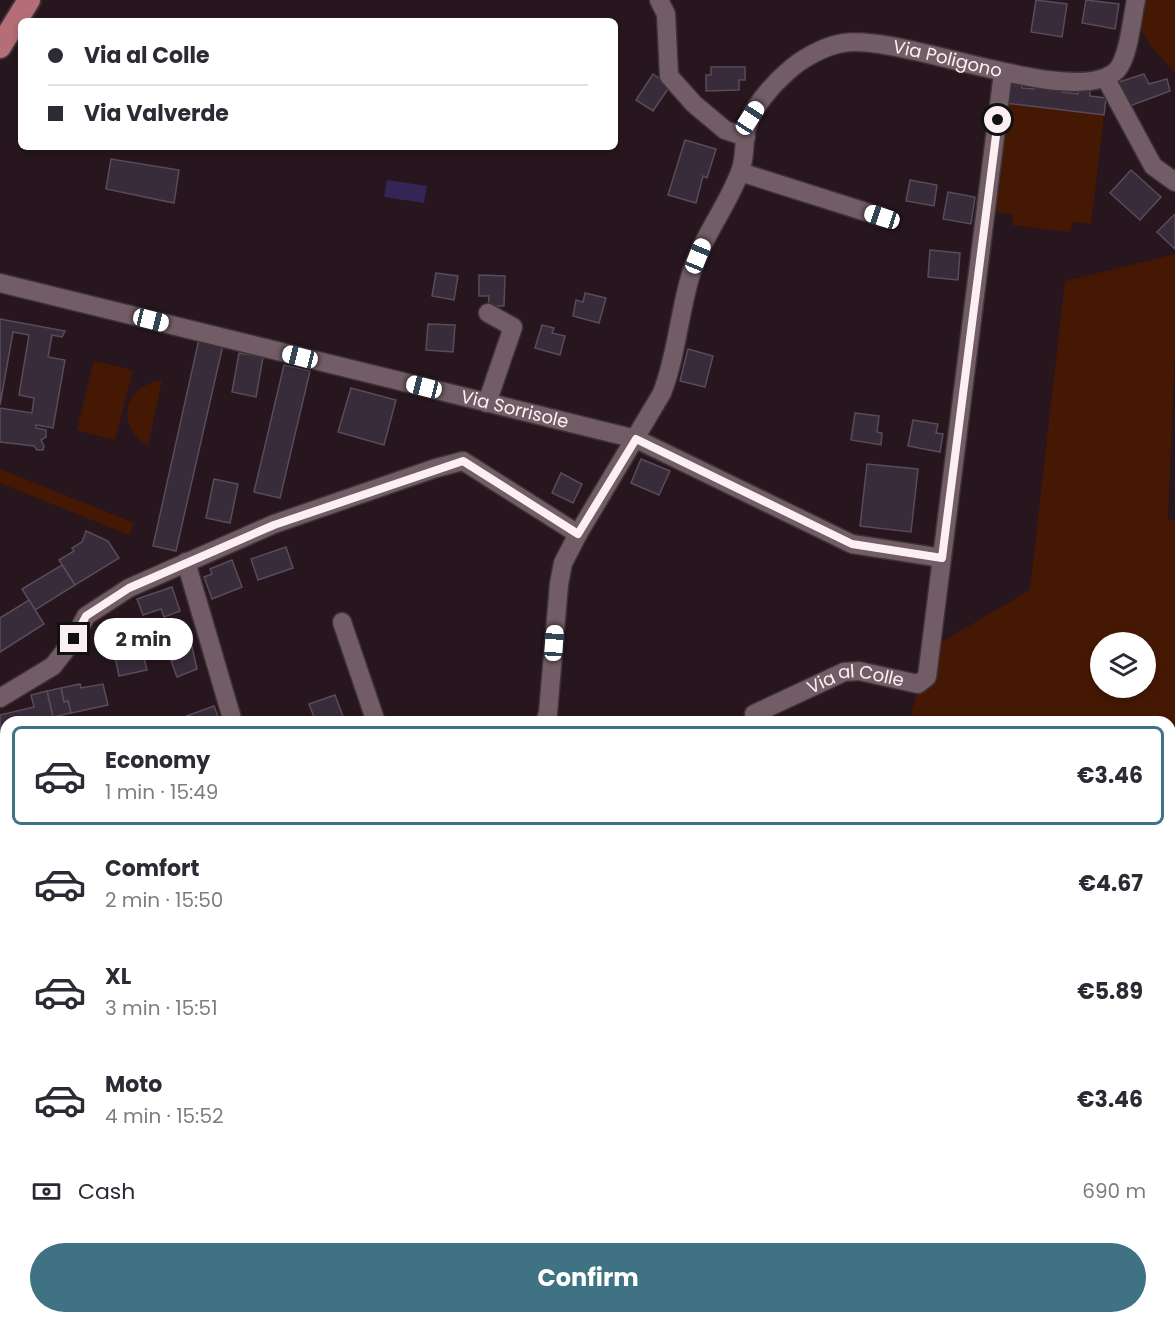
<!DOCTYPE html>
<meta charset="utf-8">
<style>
body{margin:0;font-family:Poppins,sans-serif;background:#f7f7f7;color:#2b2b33;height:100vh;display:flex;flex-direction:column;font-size:22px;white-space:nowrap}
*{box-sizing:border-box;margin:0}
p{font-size:20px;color:#7c7c81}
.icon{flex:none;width:33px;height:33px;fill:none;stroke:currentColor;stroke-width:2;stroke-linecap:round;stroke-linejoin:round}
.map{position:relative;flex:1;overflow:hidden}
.details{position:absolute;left:0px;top:716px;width:1176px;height:608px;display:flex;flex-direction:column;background:#fff;border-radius:18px 18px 0 0;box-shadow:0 3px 9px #0003}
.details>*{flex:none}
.top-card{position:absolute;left:18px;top:18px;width:600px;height:132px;border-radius:9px;box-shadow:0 3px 9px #0003;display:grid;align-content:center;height:132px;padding:0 30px;background:#fff}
.tools{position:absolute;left:1090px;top:632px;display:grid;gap:12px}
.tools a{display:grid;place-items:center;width:66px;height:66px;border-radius:50%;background:#fff;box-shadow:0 3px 9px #0003;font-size:30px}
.end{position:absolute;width:27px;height:27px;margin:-14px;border:8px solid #fceff4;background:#111;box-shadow:0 0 0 3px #111}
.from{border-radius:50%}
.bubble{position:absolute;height:42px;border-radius:21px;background:#fff;box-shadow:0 3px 9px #0003;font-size:20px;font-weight:700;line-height:42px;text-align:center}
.car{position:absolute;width:18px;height:36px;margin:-18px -9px;border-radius:8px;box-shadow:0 0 4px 2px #0007;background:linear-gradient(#fff 24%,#345 0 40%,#fff 0 76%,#345 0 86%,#fff 0)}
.top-card b{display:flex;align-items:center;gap:21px;height:57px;font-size:22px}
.top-card b+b{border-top:2px solid #e1e1e2}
.top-card i{width:15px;height:15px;background:#2b2b33}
ul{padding:10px 0 0;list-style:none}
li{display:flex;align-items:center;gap:18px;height:99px;margin:0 12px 9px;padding:0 18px;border:3px solid transparent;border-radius:9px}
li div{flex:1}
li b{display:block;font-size:22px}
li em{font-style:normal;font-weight:700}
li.on{border-color:#3f7283}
li>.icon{width:54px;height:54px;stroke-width:1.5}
.pay{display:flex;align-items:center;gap:15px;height:66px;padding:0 30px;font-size:22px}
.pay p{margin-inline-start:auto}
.cta{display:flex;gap:12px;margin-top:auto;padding:12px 30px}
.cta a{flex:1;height:69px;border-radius:36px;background:#3f7283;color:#fff;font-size:24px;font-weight:700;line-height:69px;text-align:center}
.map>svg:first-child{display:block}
.green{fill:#451804;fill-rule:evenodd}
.water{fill:#352557}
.building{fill:#382b3a;stroke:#594b5b;stroke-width:1.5}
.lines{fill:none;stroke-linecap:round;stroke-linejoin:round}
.minor-casing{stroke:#3e3237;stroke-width:21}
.major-casing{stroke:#3e3237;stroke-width:26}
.minor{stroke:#725d66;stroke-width:18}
.major{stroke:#b56e77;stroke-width:22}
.route{stroke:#fceff4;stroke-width:8}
.labels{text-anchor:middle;stroke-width:5;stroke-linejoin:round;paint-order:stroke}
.street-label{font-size:18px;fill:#fceff4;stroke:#1d0d15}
</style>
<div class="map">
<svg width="1175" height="1322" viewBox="0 0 1175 1322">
<rect width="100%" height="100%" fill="#27161e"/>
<!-- green -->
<g class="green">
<polygon points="1142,0 1175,0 1175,73 1152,47 1140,29"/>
<polygon points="1008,79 1022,88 1034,89 1035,83 1063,86 1062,92 1077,94 1079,88 1090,89 1090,96 1106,98 1091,224 1072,222 1071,232 1012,225 1013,214 992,211"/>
<path d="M 1175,254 L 1175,351 L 1168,518 L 1175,521 L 1175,1298 L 1170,1300 L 1170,722 L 909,722 L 918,689 L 938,644 L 1030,590 L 1065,281 ZM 1101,642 L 1146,642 L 1146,687 L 1101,687 Z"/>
<polygon points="94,361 133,370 115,440 77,430"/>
<path d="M 162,380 L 148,446 C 115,425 123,386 162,380 Z"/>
<polygon points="0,469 134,523 129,535 0,483"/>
<polygon points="6,1020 6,1317 646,1317 644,1322 0,1322 0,1022"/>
<polygon points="906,1317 1118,1317 1103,1322 912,1322"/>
</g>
<!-- water -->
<polygon class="water" points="387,180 427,186 424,203 384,197"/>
<!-- building -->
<g class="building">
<polygon points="1036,0 1067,4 1062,37 1031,32"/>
<polygon points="1086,0 1119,4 1115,29 1082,23"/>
<polygon points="711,67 745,67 745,80 739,80 739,90 706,91 706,75 711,75"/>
<polygon points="653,74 670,86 653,111 636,100"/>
<polygon points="1144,74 1149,84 1167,79 1170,91 1127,107 1116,83"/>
<polygon points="1008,79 1022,81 1022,88 1034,89 1035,83 1063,86 1062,92 1078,94 1079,88 1090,89 1090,96 1106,98 1104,115 1005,103"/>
<polygon points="685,140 716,149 707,178 703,176 696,203 668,195"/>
<polygon points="111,159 179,170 174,203 106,189"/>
<polygon points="1131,170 1161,197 1140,220 1110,193"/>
<polygon points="910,180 937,185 934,206 906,201"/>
<polygon points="948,192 975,197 971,224 943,219"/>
<polygon points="1175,214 1175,249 1157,232"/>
<polygon points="930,250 960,253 958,280 928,277"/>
<polygon points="436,273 458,276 454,300 432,296"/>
<polygon points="479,275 505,276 504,306 488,306 489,296 479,296"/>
<polygon points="585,293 606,298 599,323 573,316 576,300 583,302"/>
<polygon points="0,319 65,331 62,337 52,335 48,357 65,360 53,428 36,425 36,428 46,430 46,437 41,440 44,446 43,450 37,450 34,446 0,442 0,408 32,413 34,398 19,395 29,335 13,332 0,405"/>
<polygon points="428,324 455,325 453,352 426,350"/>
<polygon points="542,325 554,328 552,333 565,336 560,355 535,348"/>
<polygon points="199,339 223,345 176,551 153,546"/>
<polygon points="688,349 713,356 705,387 680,381"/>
<polygon points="239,353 263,357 256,397 232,392"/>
<polygon points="284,365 310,371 280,498 254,492"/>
<polygon points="351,388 396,400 384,445 338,432"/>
<polygon points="855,413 879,416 877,432 882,433 881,445 851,440"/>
<polygon points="913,420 938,424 936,433 943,434 940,452 908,446"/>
<polygon points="641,459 670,471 659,495 631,483"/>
<polygon points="867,464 918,469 911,532 860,526"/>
<polygon points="561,473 582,484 573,503 552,493"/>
<polygon points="214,479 238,484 230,523 206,518"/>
<polygon points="86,531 108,541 119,558 75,585 59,560 74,551 72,548 82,542"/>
<polygon points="286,547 293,568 258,580 251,559"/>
<polygon points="232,560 242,587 212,599 204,577 212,574 210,569"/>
<polygon points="62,565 75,585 35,610 22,589"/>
<polygon points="172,587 180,611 164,617 161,609 143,615 137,599"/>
<polygon points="29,600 44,624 0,652 0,618"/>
<polygon points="132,629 136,646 141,645 147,670 119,676 113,647 109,648 106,634"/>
<polygon points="190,638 197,669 177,677 171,661 177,659 172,645"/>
<polygon points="80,684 81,688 103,684 108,705 71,713 68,701 64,702 61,688"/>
<polygon points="61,688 64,702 68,701 71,713 53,717 47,691"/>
<polygon points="47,691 54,722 6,722 6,739 0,740 0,715 34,707 31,695"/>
<polygon points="335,695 344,719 316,722 309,704"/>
<polygon points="214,706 220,722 186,722 184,717"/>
<polygon points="0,807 6,811 6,846 0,843"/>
<polygon points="689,1317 846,1317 846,1318 774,1322 686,1322"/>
</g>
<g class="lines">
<!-- minor casing -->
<g class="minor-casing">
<g id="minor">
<polyline points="659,0 666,14 669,76 694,104 725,130 746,137"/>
<polyline points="1106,79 1153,166 1175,182"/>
<polyline points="740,172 882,217"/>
<path id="s1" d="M 0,283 L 636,439 L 852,544 L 942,558"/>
<polyline points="487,403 513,327 488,313"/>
<polyline points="186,562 233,722"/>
<polyline points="342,622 376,722"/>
<path id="s2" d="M 0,698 L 53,666 L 74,639 L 86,616 L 129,588 L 274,524 L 436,468 L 463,461 L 578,534 L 662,393 C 677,354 679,313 691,274 C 702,237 727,207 740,172 C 746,157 743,141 747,127 C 752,108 772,85 787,72 C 801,59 824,46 843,43 C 902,33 1076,111 1117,70 C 1129,57 1132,17 1136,0"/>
<path id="s3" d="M 754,714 L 844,672 L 859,671 L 918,684 L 927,677 L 1003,73"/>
<polyline points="545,722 548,713 559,584 563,563 578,534"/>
<polyline points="0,901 6,910"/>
<polyline points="606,1322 608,1317"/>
</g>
</g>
<!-- major casing -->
<g class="major-casing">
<polyline id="major" points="0,47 29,0"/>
</g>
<!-- minor -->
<use href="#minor" class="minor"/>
<!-- major -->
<use href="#major" class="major"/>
</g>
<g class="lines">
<!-- route -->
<polyline class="route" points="74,639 86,616 129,588 274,525 463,461 578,534 636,439 852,544 942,558 998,120"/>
</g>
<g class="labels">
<!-- street labels -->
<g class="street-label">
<text dy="6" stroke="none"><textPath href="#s2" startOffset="1352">Via Poligono</textPath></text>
<text dy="6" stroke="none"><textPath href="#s1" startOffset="530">Via Sorrisole</textPath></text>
<text dy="6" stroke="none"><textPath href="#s3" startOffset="110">Via al Colle</textPath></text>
</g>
</g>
</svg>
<div class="tools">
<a><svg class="icon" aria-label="layers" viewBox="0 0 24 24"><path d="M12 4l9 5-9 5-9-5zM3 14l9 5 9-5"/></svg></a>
</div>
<i class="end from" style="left:998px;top:120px"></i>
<i class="end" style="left:74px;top:639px"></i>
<div class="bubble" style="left:94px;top:618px;width:99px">2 min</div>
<i class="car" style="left:750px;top:118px;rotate:33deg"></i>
<i class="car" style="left:882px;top:217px;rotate:288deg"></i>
<i class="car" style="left:698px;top:256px;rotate:22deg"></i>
<i class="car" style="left:151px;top:320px;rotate:104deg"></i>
<i class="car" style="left:300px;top:357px;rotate:284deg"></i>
<i class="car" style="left:424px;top:387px;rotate:284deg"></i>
<i class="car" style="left:554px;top:643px;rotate:4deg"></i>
<div class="top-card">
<b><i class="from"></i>Via al Colle</b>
<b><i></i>Via Valverde</b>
</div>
<section class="details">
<ul>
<li class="on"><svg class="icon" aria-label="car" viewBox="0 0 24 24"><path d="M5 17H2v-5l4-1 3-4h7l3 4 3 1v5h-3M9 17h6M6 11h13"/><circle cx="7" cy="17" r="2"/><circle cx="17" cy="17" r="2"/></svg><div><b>Economy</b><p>1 min · 15:49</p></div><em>€3.46</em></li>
<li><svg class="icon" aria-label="car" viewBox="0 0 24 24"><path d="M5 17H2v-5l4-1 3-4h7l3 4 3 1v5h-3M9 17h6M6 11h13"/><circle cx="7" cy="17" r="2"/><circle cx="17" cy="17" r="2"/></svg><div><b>Comfort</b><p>2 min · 15:50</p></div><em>€4.67</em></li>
<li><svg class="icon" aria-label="car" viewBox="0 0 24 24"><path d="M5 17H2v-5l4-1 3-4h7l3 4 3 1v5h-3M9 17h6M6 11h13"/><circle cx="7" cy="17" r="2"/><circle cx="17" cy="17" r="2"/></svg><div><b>XL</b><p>3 min · 15:51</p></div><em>€5.89</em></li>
<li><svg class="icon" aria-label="car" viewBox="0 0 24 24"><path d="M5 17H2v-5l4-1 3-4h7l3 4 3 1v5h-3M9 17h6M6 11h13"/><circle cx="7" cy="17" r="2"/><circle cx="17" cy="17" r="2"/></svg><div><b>Moto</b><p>4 min · 15:52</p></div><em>€3.46</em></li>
</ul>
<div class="pay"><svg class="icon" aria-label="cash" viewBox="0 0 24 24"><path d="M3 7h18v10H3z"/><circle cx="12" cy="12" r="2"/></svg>Cash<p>690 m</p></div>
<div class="cta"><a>Confirm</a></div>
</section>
</div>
